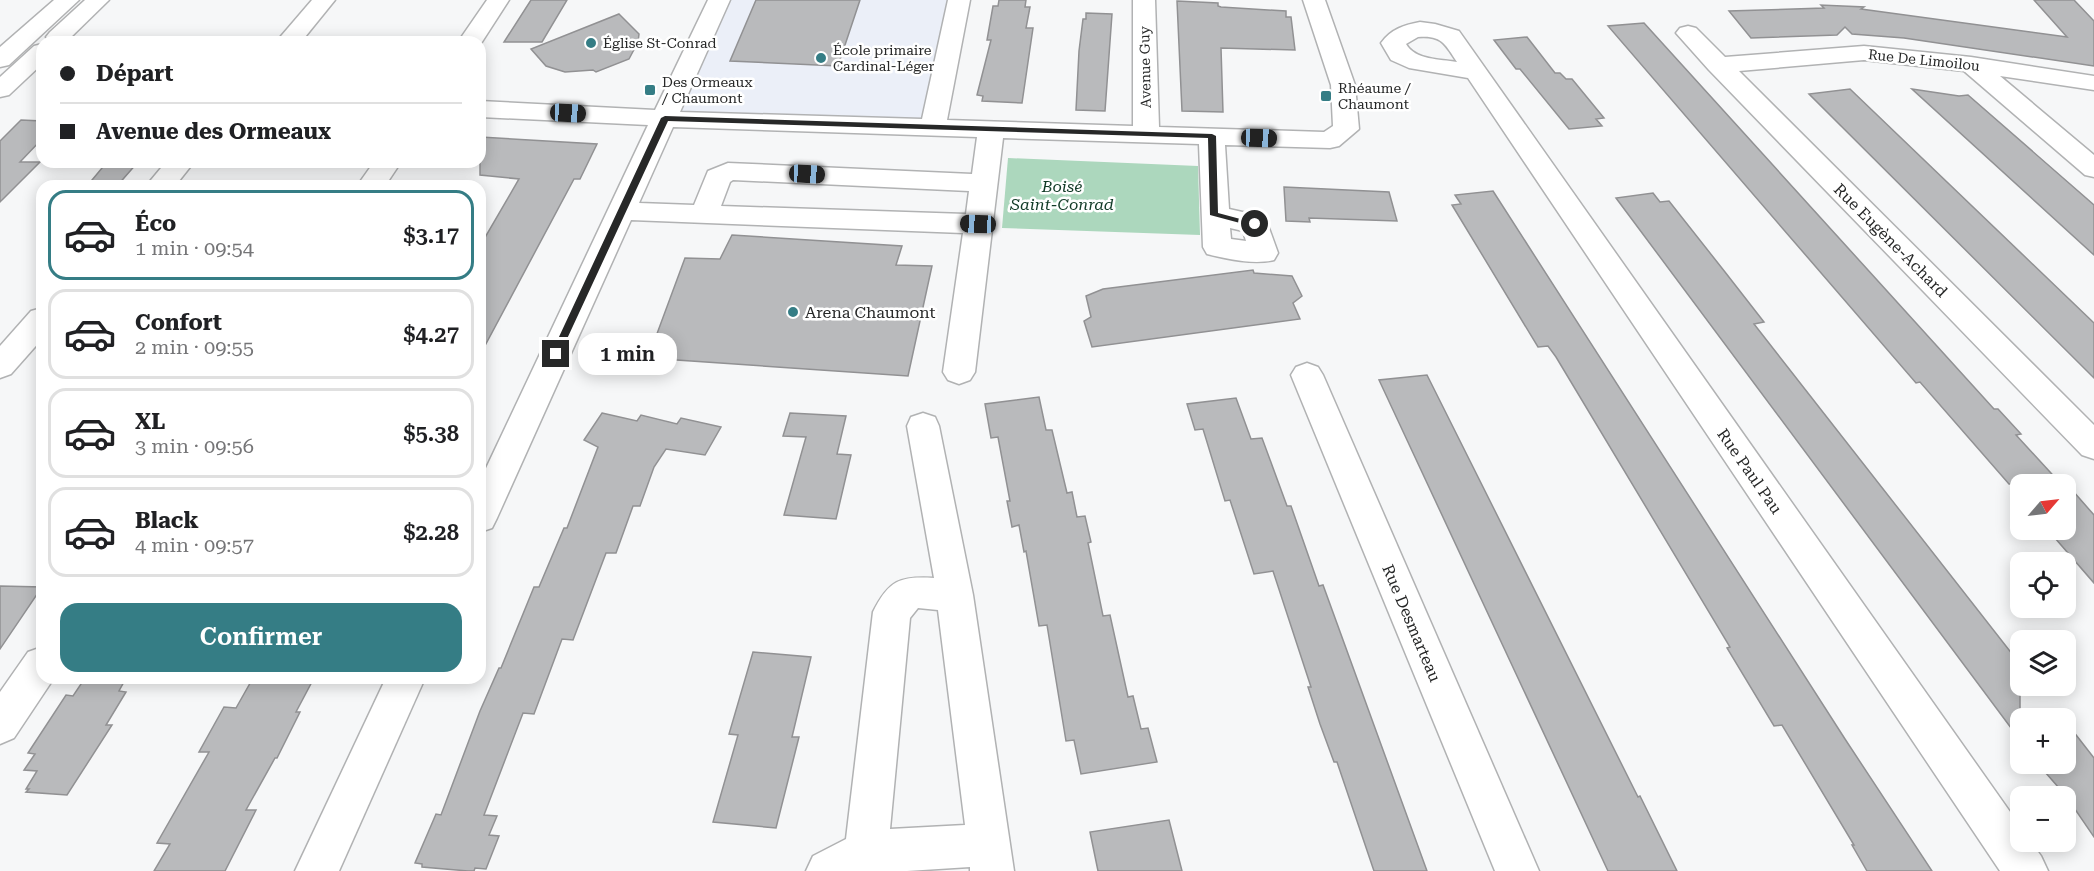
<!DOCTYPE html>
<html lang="fr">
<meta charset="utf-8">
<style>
body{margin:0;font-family:"Roboto Serif",serif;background:#f2f2f2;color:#202124;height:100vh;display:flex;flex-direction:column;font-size:22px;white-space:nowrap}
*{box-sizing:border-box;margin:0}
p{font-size:20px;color:#757577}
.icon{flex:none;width:33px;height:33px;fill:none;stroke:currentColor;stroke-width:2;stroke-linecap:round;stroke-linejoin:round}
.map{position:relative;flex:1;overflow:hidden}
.sheet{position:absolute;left:36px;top:180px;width:450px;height:504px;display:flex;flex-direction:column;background:#fff;border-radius:18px;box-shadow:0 3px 15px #0003}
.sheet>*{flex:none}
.guide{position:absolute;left:36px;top:36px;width:450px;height:132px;border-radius:18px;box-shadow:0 3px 15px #0003;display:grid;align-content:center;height:132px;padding:0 24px;background:#fff}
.needle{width:39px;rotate:62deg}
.buttons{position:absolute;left:2010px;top:474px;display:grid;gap:12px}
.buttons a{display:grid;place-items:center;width:66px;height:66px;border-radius:12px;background:#fff;box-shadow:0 3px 15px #0003;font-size:30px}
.end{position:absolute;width:27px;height:27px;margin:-14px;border:8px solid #272828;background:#fff;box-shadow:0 0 0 3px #fff}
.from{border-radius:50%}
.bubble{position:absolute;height:42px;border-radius:18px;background:#fff;box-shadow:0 3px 15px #0003;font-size:20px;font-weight:600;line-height:42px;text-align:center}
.car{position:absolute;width:18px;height:36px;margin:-18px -9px;border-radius:8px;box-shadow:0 0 4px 2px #0007;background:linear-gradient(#222 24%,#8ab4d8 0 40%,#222 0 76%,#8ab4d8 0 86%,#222 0)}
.guide b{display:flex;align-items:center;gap:21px;height:57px;font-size:22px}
.guide b+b{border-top:2px solid #e0e0e0}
.guide i{width:15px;height:15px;background:#202124}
ul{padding:10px 0 0;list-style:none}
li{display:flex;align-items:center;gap:18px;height:90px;margin:0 12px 9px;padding:0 12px;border:3px solid #e0e0e0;border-radius:18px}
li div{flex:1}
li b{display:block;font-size:22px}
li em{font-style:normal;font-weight:600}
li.active{border-color:#357d85}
li>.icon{width:54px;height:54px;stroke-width:1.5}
.cta{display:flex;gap:12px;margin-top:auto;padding:12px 24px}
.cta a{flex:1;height:69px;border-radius:18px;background:#357d85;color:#fff;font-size:24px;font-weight:600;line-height:69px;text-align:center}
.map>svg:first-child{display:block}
.built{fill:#ebeff8}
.green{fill:#acd7bd}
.building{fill:#b9babc;stroke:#919193;stroke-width:1.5}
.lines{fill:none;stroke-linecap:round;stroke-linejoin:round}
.minor-casing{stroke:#b1b2b3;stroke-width:3}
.minor{fill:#fff;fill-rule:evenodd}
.route{fill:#272828}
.poi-dot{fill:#357d85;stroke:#fff;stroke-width:2}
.labels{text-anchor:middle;stroke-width:5;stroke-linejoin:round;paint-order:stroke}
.far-poi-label{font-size:14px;fill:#272828;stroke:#fff;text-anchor:start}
.far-street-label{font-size:14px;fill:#272828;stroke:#fff}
.park-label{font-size:16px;font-style:italic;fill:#113a26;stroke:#fff}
.street-label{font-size:16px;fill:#272828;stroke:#fff}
.poi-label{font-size:16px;fill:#272828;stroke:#fff;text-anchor:start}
</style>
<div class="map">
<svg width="2094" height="871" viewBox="0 0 2094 871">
<rect width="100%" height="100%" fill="#f6f7f8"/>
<!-- built -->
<polygon class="built" points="724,0 956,0 927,129 674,116"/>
<!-- green -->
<polygon class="green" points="1008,158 1198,166 1200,235 1002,228"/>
<!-- building -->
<g class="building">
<polygon points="531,0 567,0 542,42 504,42"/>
<polygon points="756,0 860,0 838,66 730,61"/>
<polygon points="999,0 1026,0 1025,7 1030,7 1026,28 1033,28 1022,103 982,101 983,96 977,95 991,40 987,40 993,6 998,6"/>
<polygon points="2034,0 2074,0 2094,21 2094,66 1904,38 1852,34 1845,27 1837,35 1751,38 1729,11 1824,8 1821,5 1864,7 1861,9 2067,37"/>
<polygon points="1177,1 1218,3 1218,6 1221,7 1286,11 1286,17 1291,17 1295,50 1221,48 1223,112 1182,111"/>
<polygon points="1086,13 1112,14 1105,111 1076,110 1079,51 1083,19 1086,19"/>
<polygon points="619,14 639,34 638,42 629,59 596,72 593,70 565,72 546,66 531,49"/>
<polygon points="1644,23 1994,409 1998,409 2021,434 2016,435 2061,484 2009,484 1920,382 1916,383 1608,26"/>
<polygon points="1527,37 1555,73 1560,73 1566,79 1572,79 1604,118 1596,119 1602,126 1569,129 1520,69 1516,69 1494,40"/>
<polygon points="1850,89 2094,323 2094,378 1809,94"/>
<polygon points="1912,89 1959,96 1968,95 2094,205 2094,255"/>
<polygon points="21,120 42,121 42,139 20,162 40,162 0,202 0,141"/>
<polygon points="480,137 597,144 580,179 574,179 480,355 480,246 519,179 480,175"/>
<polygon points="107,162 138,162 117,186 87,186"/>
<polygon points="1284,187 1389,192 1397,221 1309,218 1310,222 1286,221"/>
<polygon points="1493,191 1845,739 1932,871 1867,871 1852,845 1854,845 1782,725 1774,726 1727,648 1730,647 1556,357 1548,346 1538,347 1452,205 1461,204 1455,195"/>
<polygon points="1653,193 1660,202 1669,201 1725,272 1764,322 1754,324 2020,664 2020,740 1616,198"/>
<polygon points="732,235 902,246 896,265 932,266 908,376 648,358 685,258 720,259"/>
<polygon points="1253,270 1254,273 1292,276 1302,296 1293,303 1300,319 1092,347 1084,321 1091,317 1086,296 1103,289"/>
<polygon points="1427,375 1638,797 1640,796 1677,871 1608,871 1379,380"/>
<polygon points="1039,397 1046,430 1052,430 1067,493 1072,492 1077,517 1085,516 1091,542 1088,543 1103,616 1110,615 1128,697 1133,696 1141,729 1148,728 1157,762 1081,774 1074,740 1066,741 1047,625 1039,626 1026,551 1024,552 1019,525 1012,527 1007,501 1010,501 998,437 991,438 985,404"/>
<polygon points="1236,398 1251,439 1262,438 1287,506 1291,506 1319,586 1323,585 1427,871 1374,871 1337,762 1334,762 1320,724 1308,687 1311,687 1273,571 1254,574 1230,500 1225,501 1203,429 1195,430 1187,404"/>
<polygon points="602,413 637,421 641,415 677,424 681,418 721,427 705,455 666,449 654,467 640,506 633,506 616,553 606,553 573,640 562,639 534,714 523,713 484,815 497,816 489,835 499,836 486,869 475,868 474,871 468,871 422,867 422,864 415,863 436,814 441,815 480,711 499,668 501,668 534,587 539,587 564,528 567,528 598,447 584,440"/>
<polygon points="790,413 846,416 837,454 851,455 836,519 784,515 806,437 783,436"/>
<polygon points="2066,483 2094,515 2094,583 2048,530 2066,530"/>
<polygon points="0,586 42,587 0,649"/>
<polygon points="753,652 811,657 792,737 799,737 776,828 713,822 738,735 729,734"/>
<polygon points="85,678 125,680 119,691 126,692 106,725 112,725 67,795 26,792 29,789 26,789 37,771 24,770 35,754 28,753 66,695 73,696"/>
<polygon points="253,678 314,678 296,712 300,712 277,758 275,758 246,810 256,810 225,871 154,871 170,844 157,843 209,752 199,752 224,707 236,708"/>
<polygon points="2066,722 2094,758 2094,837 2066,796 2038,764 2066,764"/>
<polygon points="1169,820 1182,871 1098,871 1090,832"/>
</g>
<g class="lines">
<!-- minor casing -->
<g class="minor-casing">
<g id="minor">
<polygon points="54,0 79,0 9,65 0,67 0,47"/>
<polygon points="85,0 109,0 66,42 50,42 46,37 50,32"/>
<polygon points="312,0 335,0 301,42 276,42"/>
<polygon points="487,0 509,0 480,45 480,42 458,42"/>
<path d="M 708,0 L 730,0 L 680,112 L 922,119 L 948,0 L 970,0 L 947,120 L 1133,126 L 1133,0 L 1155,0 L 1159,127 L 1324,132 L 1333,126 L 1331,85 L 1303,0 L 1325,0 L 1355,85 L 1359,129 L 1339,146 L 1330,148 L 1225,145 L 1229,209 L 1265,217 L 1278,253 L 1274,260 C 1254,265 1227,259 1207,254 L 1203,247 L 1199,144 L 1003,138 L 975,372 L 970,380 L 959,384 L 948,380 L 943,372 L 963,233 L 631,220 L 497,518 L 492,528 L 480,532 L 480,481 L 648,125 L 480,117 L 480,101 L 655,110 ZM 673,127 L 977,137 L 972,174 L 728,163 L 708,171 L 694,205 L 639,203 ZM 733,180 L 969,191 L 966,214 L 721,206 L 730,182 ZM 1230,228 L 1243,231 L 1246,241 L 1231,239 Z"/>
<path d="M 1420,22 L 1435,24 L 1459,31 L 2020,826 L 2020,842 L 2031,842 L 2041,856 L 2048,871 L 2000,871 L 1468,78 L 1409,68 L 1391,60 L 1381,43 C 1391,29 1404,25 1420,22 ZM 1418,37 C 1442,35 1445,44 1457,62 C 1440,59 1415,60 1406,44 Z"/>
<polygon points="1688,26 1696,28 1725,57 1864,46 1971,57 2094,76 2094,90 2000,76 2094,155 2094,177 2085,175 1964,71 1864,60 1739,71 2094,425 2094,459 2082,455 1709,70 1676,33 1680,28"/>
<polygon points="42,44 42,64 9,95 0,97 0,77 34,46"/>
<polygon points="166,162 194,162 175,186 146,186"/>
<polygon points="374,162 401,162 385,186 357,186"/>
<polygon points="42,308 42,339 11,374 0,378 0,346 31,311"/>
<polygon points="1307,363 1318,367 1323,375 1539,871 1495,871 1291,375 1296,367"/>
<path d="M 923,413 L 935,417 L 939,426 L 973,595 L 1014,871 L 970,871 L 970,867 L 907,871 L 806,871 L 813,856 L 846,839 L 873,612 C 889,580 900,576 934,578 L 907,426 L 911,417 ZM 918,608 L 938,610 L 965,825 L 890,829 L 910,618 Z"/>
<polygon points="42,647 42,678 54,678 14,738 0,744 0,692 28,652"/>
<polygon points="386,678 425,678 339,871 295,871"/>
</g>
</g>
<!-- minor -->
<use href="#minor" class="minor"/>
</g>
<!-- route -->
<polygon class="route" points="665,116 1212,134 1216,136 1218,213 1259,224 1255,227 1210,215 1208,138 668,121 560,354 559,357 553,357 551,354 661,118"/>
<!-- markers -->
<g class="poi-dot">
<circle cx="591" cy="43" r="6"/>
<circle cx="821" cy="58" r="6"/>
<rect x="644" y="84" width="12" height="12" rx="3"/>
<rect x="1320" y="90" width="12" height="12" rx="3"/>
<circle cx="793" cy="312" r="6"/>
</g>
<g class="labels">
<!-- far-poi labels -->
<g class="far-poi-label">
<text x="603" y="48">Église St-Conrad</text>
<text x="833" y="55">École primaire<tspan x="833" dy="16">Cardinal-Léger</tspan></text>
<text x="662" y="87">Des Ormeaux<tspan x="662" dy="16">/ Chaumont</tspan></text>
<text x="1338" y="93">Rhéaume /<tspan x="1338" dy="16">Chaumont</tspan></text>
</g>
<!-- far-street labels -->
<g class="far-street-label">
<text transform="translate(1924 60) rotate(6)" y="5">Rue De Limoilou</text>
<text transform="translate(1145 67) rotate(-91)" y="5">Avenue Guy</text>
</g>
<!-- park labels -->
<g class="park-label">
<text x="1062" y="192">Boisé<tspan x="1062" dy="18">Saint-Conrad</tspan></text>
</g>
<!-- street labels -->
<g class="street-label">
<text transform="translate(1891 240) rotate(45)" y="6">Rue Eugène-Achard</text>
<text transform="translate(1750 471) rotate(55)" y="6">Rue Paul Pau</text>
<text transform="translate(1412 623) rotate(67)" y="6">Rue Desmarteau</text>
</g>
<!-- poi labels -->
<g class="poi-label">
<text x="805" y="318">Arena Chaumont</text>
</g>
</g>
</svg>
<div class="buttons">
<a><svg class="needle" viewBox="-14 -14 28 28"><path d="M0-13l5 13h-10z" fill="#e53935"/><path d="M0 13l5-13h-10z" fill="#757577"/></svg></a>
<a><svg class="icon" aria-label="locate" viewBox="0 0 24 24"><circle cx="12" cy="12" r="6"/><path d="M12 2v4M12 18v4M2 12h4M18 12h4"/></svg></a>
<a><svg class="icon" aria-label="layers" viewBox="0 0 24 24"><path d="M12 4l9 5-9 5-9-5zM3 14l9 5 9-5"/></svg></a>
<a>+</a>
<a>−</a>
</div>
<i class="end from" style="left:1255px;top:224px"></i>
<i class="end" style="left:556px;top:354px"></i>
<div class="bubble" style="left:578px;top:333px;width:99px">1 min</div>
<i class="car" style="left:568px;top:113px;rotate:93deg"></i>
<i class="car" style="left:1259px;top:138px;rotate:92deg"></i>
<i class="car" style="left:807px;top:174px;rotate:93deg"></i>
<i class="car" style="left:978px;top:224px;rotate:272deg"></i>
<div class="guide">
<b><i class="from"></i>Départ</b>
<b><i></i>Avenue des Ormeaux</b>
</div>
<section class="sheet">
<ul>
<li class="active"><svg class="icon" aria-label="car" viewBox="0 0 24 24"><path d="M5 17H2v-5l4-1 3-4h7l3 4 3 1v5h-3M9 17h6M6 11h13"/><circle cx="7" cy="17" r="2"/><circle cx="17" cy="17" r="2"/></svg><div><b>Éco</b><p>1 min · 09:54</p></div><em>$3.17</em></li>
<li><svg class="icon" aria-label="car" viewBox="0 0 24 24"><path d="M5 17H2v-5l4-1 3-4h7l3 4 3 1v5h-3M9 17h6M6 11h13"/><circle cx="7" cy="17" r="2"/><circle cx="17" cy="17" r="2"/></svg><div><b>Confort</b><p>2 min · 09:55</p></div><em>$4.27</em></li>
<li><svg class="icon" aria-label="car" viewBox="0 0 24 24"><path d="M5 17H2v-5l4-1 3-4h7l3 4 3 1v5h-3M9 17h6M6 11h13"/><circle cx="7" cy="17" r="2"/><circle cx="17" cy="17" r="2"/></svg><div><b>XL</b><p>3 min · 09:56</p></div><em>$5.38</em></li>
<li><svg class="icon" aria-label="car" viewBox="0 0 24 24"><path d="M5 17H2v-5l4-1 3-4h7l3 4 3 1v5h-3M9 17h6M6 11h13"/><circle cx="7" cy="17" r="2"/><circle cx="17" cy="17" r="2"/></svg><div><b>Black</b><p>4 min · 09:57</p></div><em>$2.28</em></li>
</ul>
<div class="cta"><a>Confirmer</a></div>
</section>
</div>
